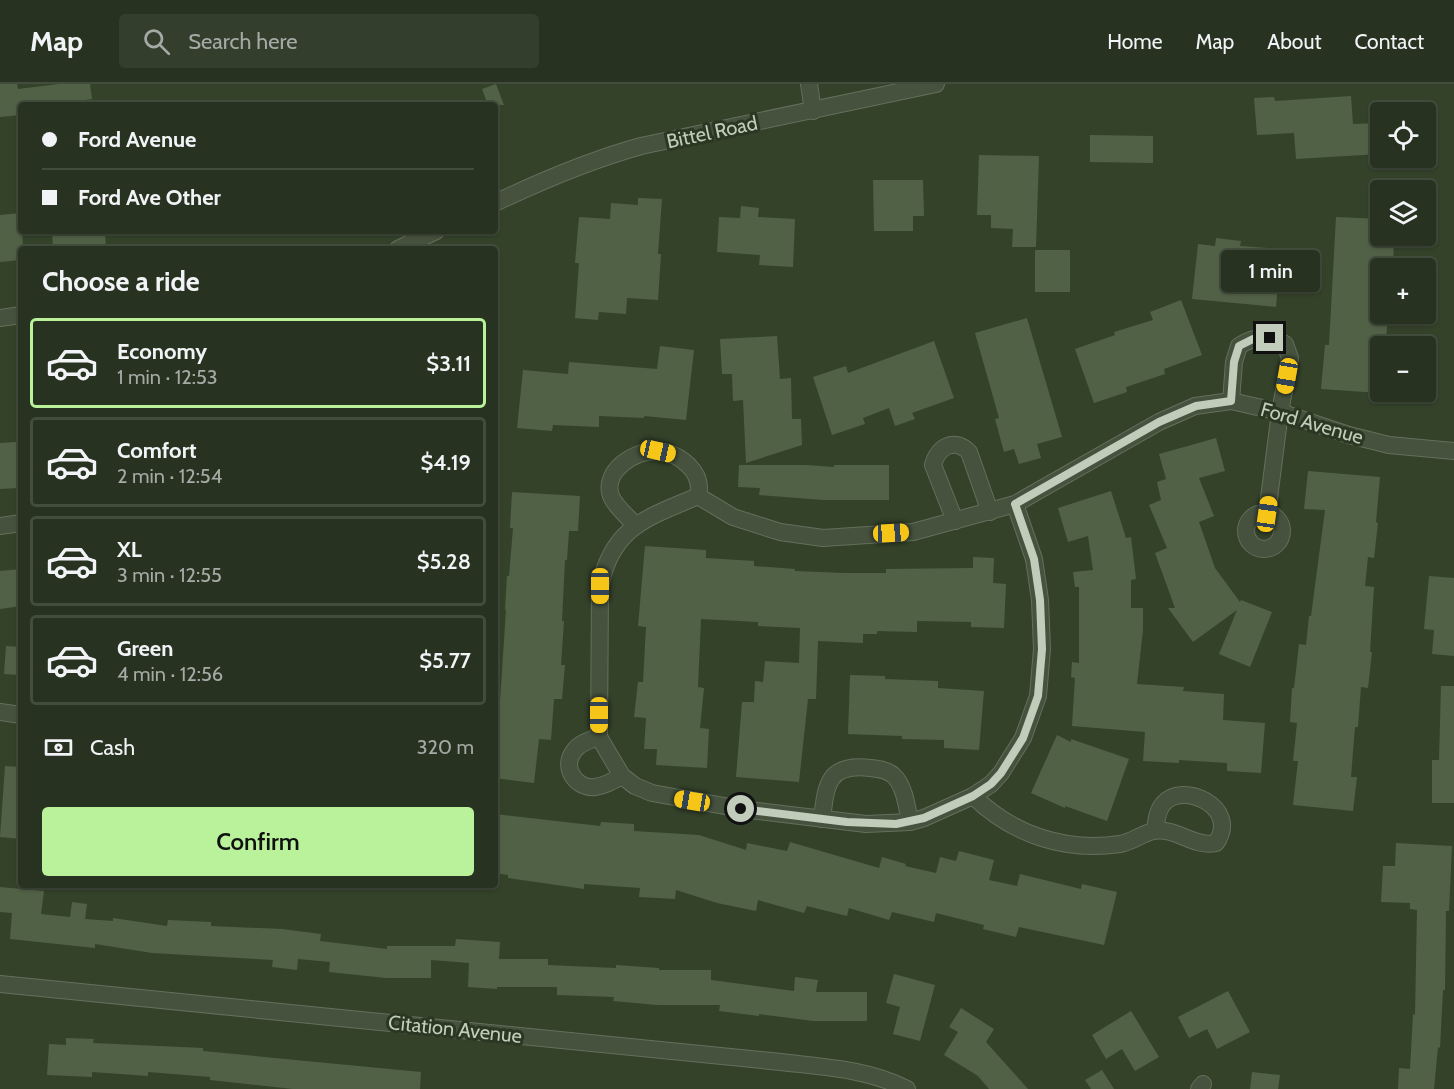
<!DOCTYPE html>
<meta charset="utf-8">
<style>
body{margin:0;font-family:Cabin,sans-serif;background:#333e2d;color:#f1f3f6;height:100vh;display:flex;flex-direction:column;font-size:22px;white-space:nowrap}
*{box-sizing:border-box;margin:0}
p{font-size:20px;color:#a4aaa5}
.icon{flex:none;width:33px;height:33px;fill:none;stroke:currentColor;stroke-width:2;stroke-linecap:round;stroke-linejoin:round}
.map{position:relative;flex:1;overflow:hidden}
.details{position:absolute;left:18px;top:162px;width:480px;height:642px;display:flex;flex-direction:column;background:#273220;border-radius:6px;box-shadow:0 2px 4px #0004,0 0 0 2px #434d3e}
.details>*{flex:none}
.top-card{position:absolute;left:18px;top:18px;width:480px;height:132px;border-radius:6px;box-shadow:0 2px 4px #0004,0 0 0 2px #434d3e;display:grid;align-content:center;height:132px;padding:0 24px;background:#273220}
.controls{position:absolute;left:1370px;top:18px;display:grid;gap:12px}
.controls a{display:grid;place-items:center;width:66px;height:66px;border-radius:6px;background:#273220;box-shadow:0 2px 4px #0004,0 0 0 2px #434d3e;font-size:30px}
.end{position:absolute;width:27px;height:27px;margin:-14px;border:8px solid #c1ccbb;background:#111;box-shadow:0 0 0 3px #111}
.from{border-radius:50%}
.bubble{position:absolute;height:42px;border-radius:6px;background:#273220;box-shadow:0 2px 4px #0004,0 0 0 2px #434d3e;font-size:20px;font-weight:600;line-height:42px;text-align:center}
.car{position:absolute;width:18px;height:36px;margin:-18px -9px;border-radius:8px;box-shadow:0 0 4px 2px #0007;background:linear-gradient(#f5c518 24%,#345 0 40%,#f5c518 0 76%,#345 0 86%,#f5c518 0)}
.top-card b{display:flex;align-items:center;gap:21px;height:57px;font-size:22px}
.top-card b+b{border-top:2px solid #434d3e}
.top-card i{width:15px;height:15px;background:#f1f3f6}
ul{padding:0;list-style:none}
li{display:flex;align-items:center;gap:18px;height:90px;margin:0 12px 9px;padding:0 12px;border:3px solid #434d3e;border-radius:6px}
li div{flex:1}
li b{display:block;font-size:22px}
li em{font-style:normal;font-weight:600}
li.active{border-color:#baf19b}
li>.icon{width:54px;height:54px;stroke-width:1.5}
h2{padding:0 24px;font-size:27px;line-height:72px}
.pay{display:flex;align-items:center;gap:15px;height:66px;padding:0 24px;font-size:22px}
.pay p{margin-inline-start:auto}
.cta{display:flex;gap:12px;margin-top:auto;padding:12px 24px}
.cta a{flex:1;height:69px;border-radius:6px;background:#baf19b;color:#111;font-size:24px;font-weight:600;line-height:69px;text-align:center}
header{display:flex;align-items:center;gap:36px;box-sizing:border-box;height:84px;padding:0 30px;background:#273220;border-bottom:2px solid #434d3e}
header strong{font-size:28px}
nav{display:flex;gap:33px;margin-inline-start:auto;font-size:21px}
.search{width:420px;height:54px;background:#333e2d;display:flex;align-items:center;gap:15px;box-sizing:border-box;padding:0 21px;border-radius:6px;color:#a4aaa5;font-size:22px}
.map>svg:first-child{display:block}
.building{fill:#516146}
.lines{fill:none;stroke-linecap:round;stroke-linejoin:round}
.street-casing{stroke:#646f5c;stroke-width:18}
.street{stroke:#46523e;stroke-width:16}
.route{stroke:#c1ccbb;stroke-width:8}
.labels{text-anchor:middle;stroke-width:6;stroke-linejoin:round;paint-order:stroke}
.street-label{font-size:20px;fill:#c1ccbb;stroke:#2b3722}
</style>
<header>
<strong>Map</strong>
<div class="search"><svg class="icon" aria-label="search" viewBox="0 0 24 24"><circle cx="10" cy="10" r="6"/><path d="M15 15l6 6"/></svg>Search here</div>
<nav><a>Home</a><a>Map</a><a>About</a><a>Contact</a></nav>
</header>
<div class="map">
<svg width="1454" height="1005" viewBox="0 0 1454 1005">
<rect width="100%" height="100%" fill="#34422a"/>
<!-- building -->
<g class="building">
<polygon points="0,0 17,0 18,5 59,0 90,0 92,15 49,21 21,21 21,31 0,33"/>
<polygon points="496,0 504,21 488,21 482,5"/>
<polygon points="1351,12 1353,40 1380,39 1380,70 1296,75 1294,49 1257,51 1254,14 1274,13 1275,17"/>
<polygon points="1090,51 1153,52 1153,79 1090,78"/>
<polygon points="979,71 1039,72 1036,163 1012,163 1013,145 991,144 991,131 977,131"/>
<polygon points="873,96 923,96 924,132 913,132 913,147 874,147"/>
<polygon points="638,114 662,115 658,170 661,170 658,216 627,214 626,230 599,228 598,236 575,234 579,179 575,179 579,133 610,135 611,119 638,121"/>
<polygon points="741,122 759,124 758,133 795,135 793,183 759,181 760,171 717,168 719,133 740,134"/>
<polygon points="21,129 23,165 21,165 21,176 0,178 0,131"/>
<polygon points="1336,133 1380,135 1380,152 1394,152 1393,184 1380,184 1380,230 1388,230 1386,257 1380,257 1380,309 1321,305 1325,261 1329,261"/>
<polygon points="52,147 105,147 106,165 53,165"/>
<polygon points="1216,154 1241,157 1240,162 1281,165 1276,223 1192,215 1198,160 1215,162"/>
<rect x="1035" y="166" width="35" height="42"/>
<polygon points="1181,216 1202,271 1164,285 1165,290 1126,303 1127,308 1094,319 1075,265 1115,251 1114,248 1153,236 1150,228"/>
<polygon points="1027,234 1062,353 1037,360 1041,374 1019,380 1014,365 1004,368 995,335 999,334 975,249"/>
<polygon points="777,252 780,295 791,294 792,335 801,335 802,361 746,379 743,316 733,317 732,290 722,290 720,255"/>
<polygon points="934,257 954,314 912,329 915,335 895,342 889,324 863,334 865,340 832,351 813,293 846,282 848,289"/>
<polygon points="660,262 694,266 686,336 644,332 644,334 599,332 599,343 553,341 552,347 517,344 523,286 568,290 569,278 657,285"/>
<polygon points="1216,354 1225,387 1199,394 1214,432 1199,438 1215,484 1240,518 1241,516 1272,528 1250,583 1219,570 1237,526 1193,558 1168,524 1175,524 1155,469 1167,464 1149,421 1161,416 1157,398 1166,395 1159,370"/>
<polygon points="16,358 19,404 0,405 0,359"/>
<polygon points="739,381 806,381 834,383 834,381 889,381 889,416 823,416 759,411 760,404 738,403"/>
<polygon points="1308,387 1380,393 1376,438 1378,439 1374,474 1368,473 1365,502 1374,503 1370,568 1372,568 1368,604 1361,603 1358,643 1355,643 1351,693 1357,693 1353,727 1293,721 1298,677 1293,677 1297,639 1290,638 1292,604 1294,604 1299,560 1306,561 1309,532 1311,532 1325,426 1304,425"/>
<polygon points="1111,407 1126,454 1131,453 1136,495 1131,496 1131,524 1143,524 1143,546 1137,600 1184,603 1183,607 1224,610 1223,636 1265,639 1261,689 1227,687 1227,679 1179,676 1179,679 1143,677 1145,648 1072,642 1075,594 1071,593 1072,578 1079,579 1079,503 1075,503 1073,488 1093,486 1088,452 1068,458 1058,424"/>
<polygon points="512,408 580,412 578,447 569,447 567,476 565,476 562,537 564,537 561,581 565,581 562,615 554,615 551,656 539,655 534,699 495,694 495,617 500,617 506,526 505,526 507,492 509,492 513,444 510,444"/>
<polygon points="645,462 706,466 706,474 754,477 754,482 795,485 795,487 844,489 886,489 886,485 973,484 973,473 994,474 993,499 1006,500 1004,544 971,543 971,538 917,537 917,548 877,547 877,550 863,550 863,559 818,557 816,615 808,615 799,698 736,693 742,618 754,618 755,597 763,598 765,577 799,579 800,544 758,542 758,538 701,535 698,603 704,604 700,644 709,645 707,684 656,681 657,665 644,665 646,634 634,633 638,598 643,598 646,543 638,542"/>
<polygon points="21,485 21,522 0,525 0,487"/>
<polygon points="1429,492 1454,494 1454,572 1432,570 1434,546 1424,545"/>
<polygon points="6,562 21,563 21,591 4,590"/>
<polygon points="850,591 885,592 885,595 938,597 938,604 984,607 979,666 944,664 944,656 902,655 902,652 848,650"/>
<polygon points="1441,602 1454,602 1454,719 1432,719 1432,676 1439,676"/>
<polygon points="1057,651 1071,658 1071,655 1129,675 1107,737 1065,722 1065,724 1031,709"/>
<polygon points="5,682 21,683 21,755 0,753"/>
<polygon points="495,730 600,742 601,738 634,740 634,747 699,751 746,766 747,759 787,767 790,758 879,784 882,773 906,780 905,782 936,789 940,773 956,777 959,767 994,776 989,796 1017,802 1020,790 1081,805 1082,800 1117,808 1104,861 1019,843 1016,853 983,845 984,841 936,829 934,838 892,828 889,836 849,824 847,832 807,822 804,829 758,816 756,827 717,819 676,806 675,815 639,813 640,804 584,800 584,805 508,794 508,791 495,789"/>
<polygon points="1396,759 1452,762 1449,827 1446,827 1445,906 1443,906 1440,964 1438,963 1434,1005 1398,1005 1399,984 1410,985 1413,930 1415,931 1417,826 1410,825 1410,819 1381,818 1383,782 1395,782"/>
<polygon points="0,803 44,807 41,830 70,833 72,818 87,820 85,835 113,837 113,834 167,842 168,836 211,838 211,842 282,845 321,850 320,857 387,865 387,862 455,862 456,855 500,858 499,875 548,875 548,881 616,884 616,881 659,884 659,886 711,886 711,896 794,907 795,893 818,896 816,908 867,908 867,937 813,937 759,930 759,932 719,927 720,921 657,921 613,917 614,913 557,911 557,903 497,903 497,905 468,903 469,879 431,876 431,894 386,894 329,888 330,878 298,875 297,886 272,883 273,876 152,869 95,860 95,864 10,855 12,829 0,828"/>
<polygon points="894,890 935,901 920,957 893,950 900,923 886,919"/>
<polygon points="1228,907 1250,948 1217,965 1207,945 1189,954 1178,933"/>
<polygon points="961,924 994,945 986,958 1028,1005 989,1005 978,992 944,971 958,948 949,943"/>
<polygon points="1131,927 1159,973 1135,987 1122,965 1106,975 1092,951"/>
<polygon points="66,954 94,955 93,959 203,964 203,967 421,988 420,1005 293,1005 210,996 210,993 148,988 148,992 92,988 92,993 47,991 49,960 66,961"/>
<polygon points="1102,986 1114,1005 1091,1005 1085,996"/>
<polygon points="1252,988 1280,991 1278,1005 1250,1005"/>
</g>
<g class="lines">
<!-- street casing -->
<g class="street-casing">
<g id="street">
<polyline points="809,0 813,27"/>
<path d="M 495,119 C 543,96 591,76 641,62 L 936,0"/>
<polyline points="398,165 436,147"/>
<polyline points="0,234 21,231"/>
<path d="M 1231,317 L 1234,278 L 1239,262 C 1254,252 1269,251 1285,260 L 1290,274 L 1280,328 L 1267,430"/>
<path d="M 1015,420 L 1034,475 L 1040,516 L 1042,565 L 1038,612 L 1023,654 L 1001,689 L 991,700 L 973,712 L 924,734 L 910,738 L 866,740 L 741,725 L 652,709 L 635,702 L 622,692 L 599,653 L 600,502 C 613,442 647,434 698,412 L 733,433 L 780,448 L 823,454 L 913,448 L 1015,420 L 1159,338 L 1195,322 L 1231,317 L 1280,328 L 1349,351 L 1389,361 L 1454,367"/>
<circle cx="1264" cy="447" r="18"/>
<path d="M 955,437 L 933,381 C 938,363 954,353 969,368 L 990,428"/>
<path d="M 635,441 C 627,432 615,422 611,412 C 602,387 635,366 657,367 C 680,369 704,388 698,412"/>
<polyline points="0,442 21,439"/>
<polyline points="0,628 21,631"/>
<path d="M 599,653 C 590,656 579,659 574,667 C 561,683 576,705 595,703 C 604,702 613,697 622,692"/>
<path d="M 973,712 C 1013,751 1065,768 1120,760 C 1132,758 1143,749 1154,747 C 1176,743 1194,764 1216,759 C 1241,723 1181,696 1163,720 C 1157,727 1156,738 1155,747"/>
<path d="M 822,735 C 826,700 828,679 870,684 C 879,685 889,686 895,693 C 905,704 907,724 910,738"/>
<path d="M 0,900 L 781,978 C 823,983 868,985 907,1005"/>
<polyline points="1199,1005 1203,1000"/>
</g>
</g>
<!-- street -->
<use href="#street" class="street"/>
</g>
<g class="lines">
<!-- route -->
<polyline class="route" points="741,725 847,738 896,740 924,734 973,712 991,700 1001,689 1023,654 1038,612 1042,565 1040,516 1034,475 1015,420 1159,338 1196,322 1231,317 1234,278 1239,262 1253,255 1270,254"/>
</g>
<g class="labels">
<!-- street labels -->
<g class="street-label">
<text transform="translate(712 48) rotate(-12)" y="7">Bittel Road</text>
<text transform="translate(1312 339) rotate(16)" y="7">Ford Avenue</text>
<text transform="translate(455 945) rotate(6)" y="7">Citation Avenue</text>
</g>
</g>
</svg>
<div class="controls">
<a><svg class="icon" aria-label="locate" viewBox="0 0 24 24"><circle cx="12" cy="12" r="6"/><path d="M12 2v4M12 18v4M2 12h4M18 12h4"/></svg></a>
<a><svg class="icon" aria-label="layers" viewBox="0 0 24 24"><path d="M12 4l9 5-9 5-9-5zM3 14l9 5 9-5"/></svg></a>
<a>+</a>
<a>−</a>
</div>
<i class="end from" style="left:741px;top:725px"></i>
<i class="end" style="left:1270px;top:254px"></i>
<div class="bubble" style="left:1221px;top:166px;width:99px">1 min</div>
<i class="car" style="left:1287px;top:292px;rotate:190deg"></i>
<i class="car" style="left:658px;top:367px;rotate:103deg"></i>
<i class="car" style="left:1267px;top:430px;rotate:8deg"></i>
<i class="car" style="left:891px;top:449px;rotate:87deg"></i>
<i class="car" style="left:600px;top:502px;rotate:180deg"></i>
<i class="car" style="left:599px;top:631px;rotate:180deg"></i>
<i class="car" style="left:692px;top:717px;rotate:279deg"></i>
<div class="top-card">
<b><i class="from"></i>Ford Avenue</b>
<b><i></i>Ford Ave Other</b>
</div>
<section class="details">
<h2>Choose a ride</h2>
<ul>
<li class="active"><svg class="icon" aria-label="car" viewBox="0 0 24 24"><path d="M5 17H2v-5l4-1 3-4h7l3 4 3 1v5h-3M9 17h6M6 11h13"/><circle cx="7" cy="17" r="2"/><circle cx="17" cy="17" r="2"/></svg><div><b>Economy</b><p>1 min · 12:53</p></div><em>$3.11</em></li>
<li><svg class="icon" aria-label="car" viewBox="0 0 24 24"><path d="M5 17H2v-5l4-1 3-4h7l3 4 3 1v5h-3M9 17h6M6 11h13"/><circle cx="7" cy="17" r="2"/><circle cx="17" cy="17" r="2"/></svg><div><b>Comfort</b><p>2 min · 12:54</p></div><em>$4.19</em></li>
<li><svg class="icon" aria-label="car" viewBox="0 0 24 24"><path d="M5 17H2v-5l4-1 3-4h7l3 4 3 1v5h-3M9 17h6M6 11h13"/><circle cx="7" cy="17" r="2"/><circle cx="17" cy="17" r="2"/></svg><div><b>XL</b><p>3 min · 12:55</p></div><em>$5.28</em></li>
<li><svg class="icon" aria-label="car" viewBox="0 0 24 24"><path d="M5 17H2v-5l4-1 3-4h7l3 4 3 1v5h-3M9 17h6M6 11h13"/><circle cx="7" cy="17" r="2"/><circle cx="17" cy="17" r="2"/></svg><div><b>Green</b><p>4 min · 12:56</p></div><em>$5.77</em></li>
</ul>
<div class="pay"><svg class="icon" aria-label="cash" viewBox="0 0 24 24"><path d="M3 7h18v10H3z"/><circle cx="12" cy="12" r="2"/></svg>Cash<p>320 m</p></div>
<div class="cta"><a>Confirm</a></div>
</section>
</div>
